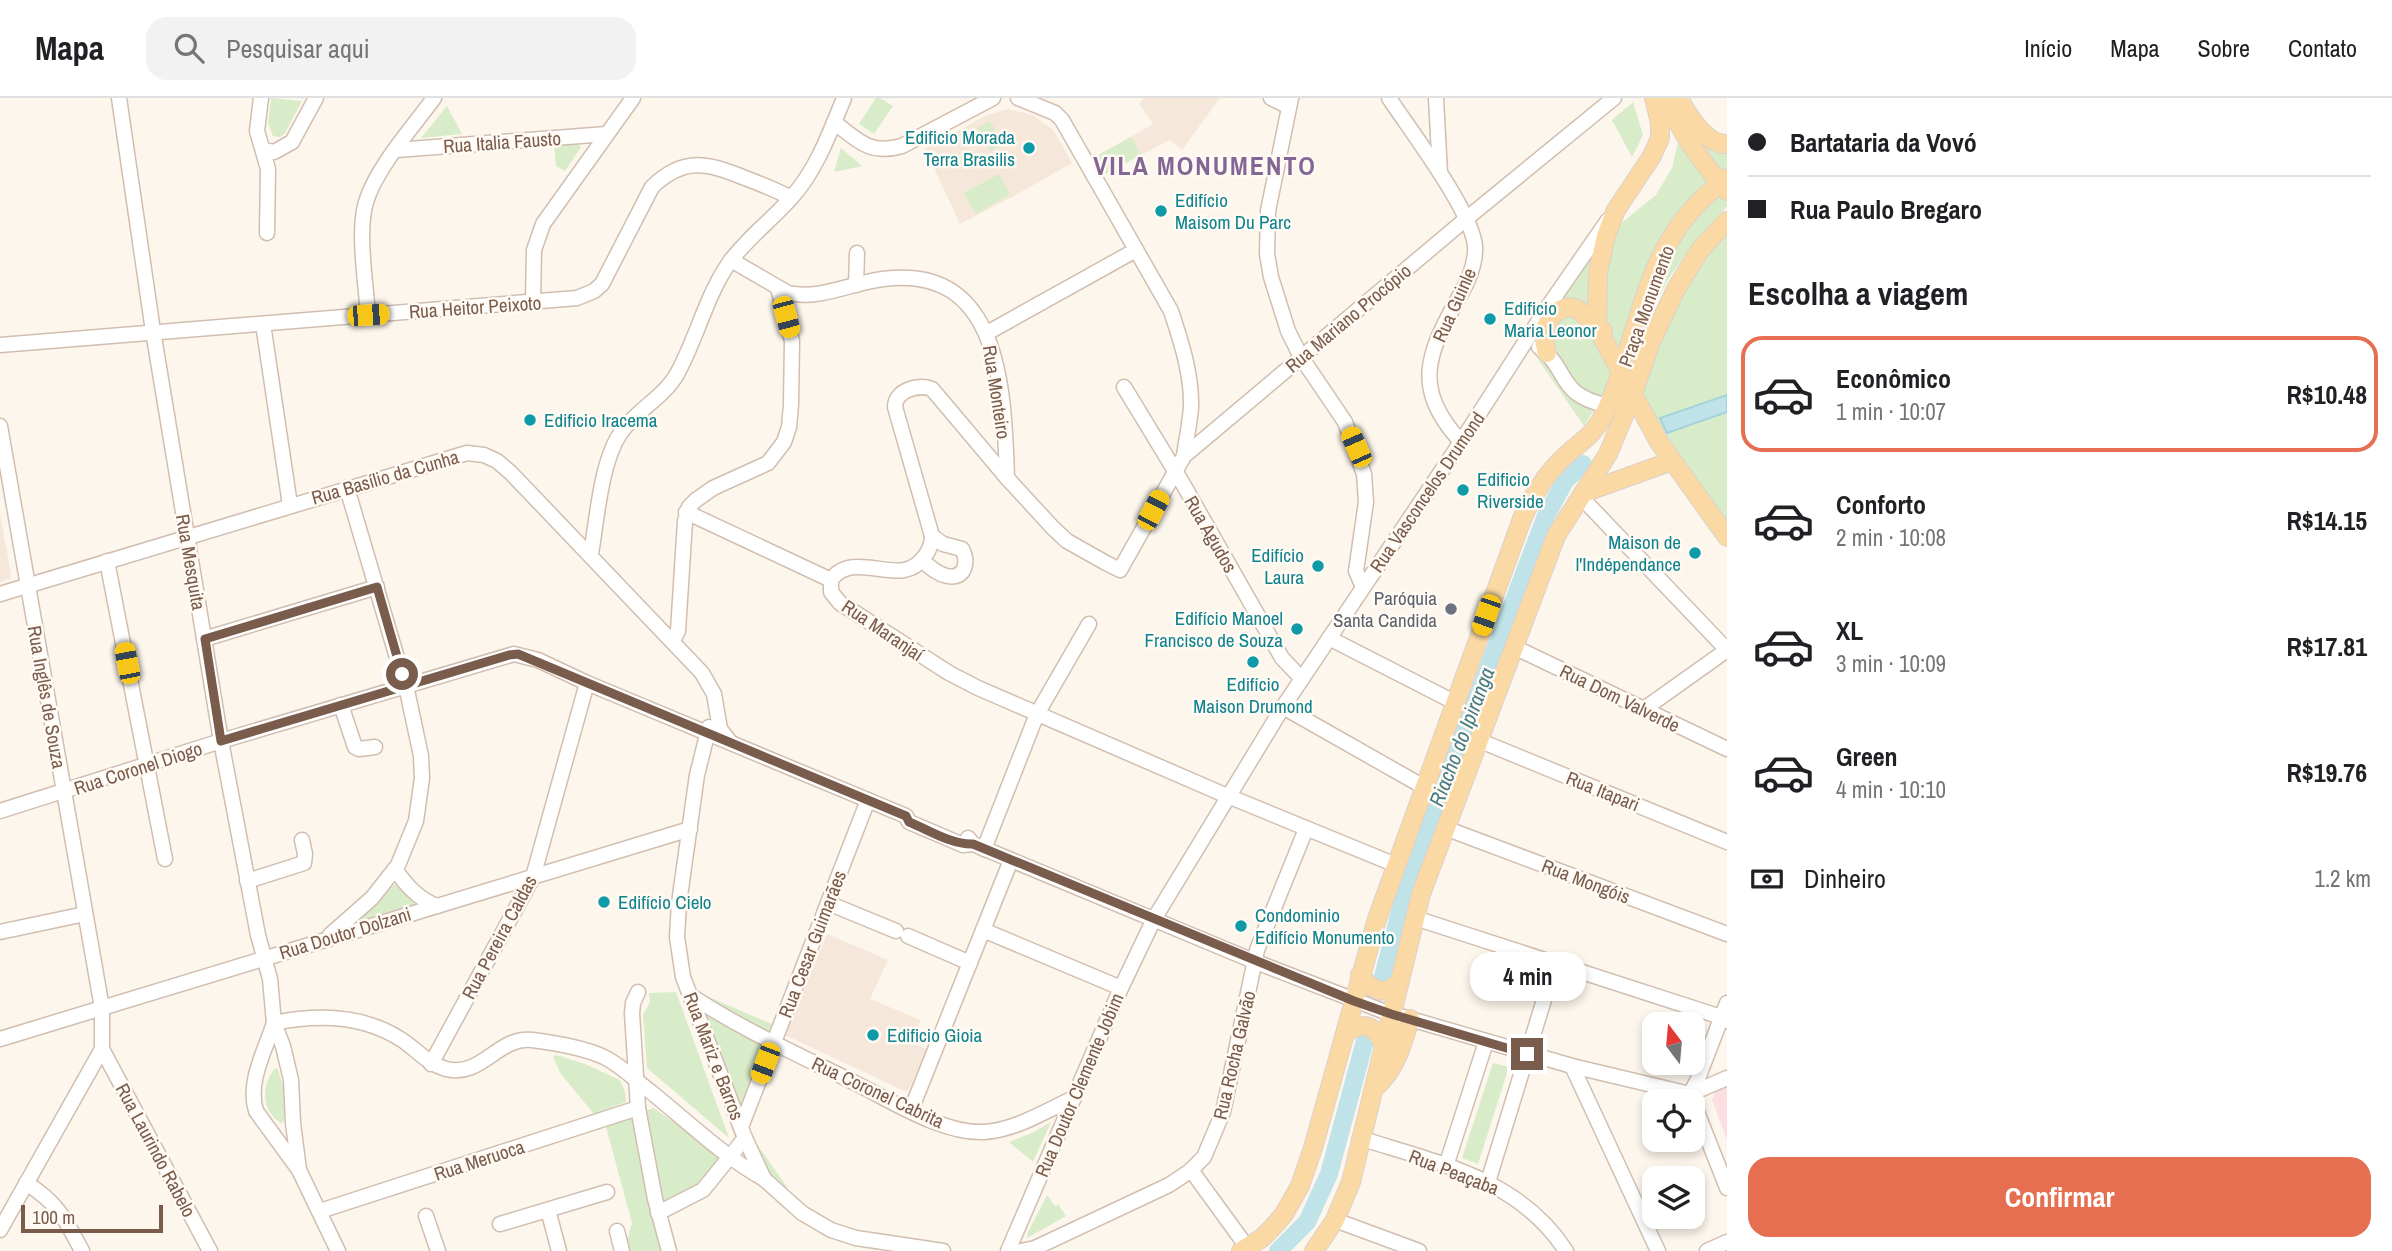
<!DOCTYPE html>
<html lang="pt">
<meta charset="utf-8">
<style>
body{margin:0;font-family:"Archivo Narrow",sans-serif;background:#f2f2f2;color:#202124;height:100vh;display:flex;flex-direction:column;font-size:26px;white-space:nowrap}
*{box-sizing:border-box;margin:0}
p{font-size:23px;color:#757577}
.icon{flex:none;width:38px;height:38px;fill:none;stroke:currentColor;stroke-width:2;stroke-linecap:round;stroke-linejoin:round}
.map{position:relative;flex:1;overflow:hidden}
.drawer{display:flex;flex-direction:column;background:#fff;width:665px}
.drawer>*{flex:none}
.hud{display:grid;align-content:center;height:154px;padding:0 21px;background:#fff}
.needle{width:46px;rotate:344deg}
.buttons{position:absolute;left:1642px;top:914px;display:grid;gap:14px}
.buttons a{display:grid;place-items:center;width:63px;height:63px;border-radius:14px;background:#fff;box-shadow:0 4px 10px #0003;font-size:35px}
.scale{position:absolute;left:21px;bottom:18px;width:142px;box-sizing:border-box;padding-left:7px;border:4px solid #7a5c4d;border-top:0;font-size:19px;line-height:24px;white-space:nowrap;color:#7a5c4d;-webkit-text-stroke:5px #fffaf3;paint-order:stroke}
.end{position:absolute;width:32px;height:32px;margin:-16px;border:9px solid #7a5c4d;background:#fff;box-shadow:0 0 0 4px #fff}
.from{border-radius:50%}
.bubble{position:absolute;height:49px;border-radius:21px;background:#fff;box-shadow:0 4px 10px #0003;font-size:23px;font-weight:700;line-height:49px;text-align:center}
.car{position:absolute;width:21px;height:42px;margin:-21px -10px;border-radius:9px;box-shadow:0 0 5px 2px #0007;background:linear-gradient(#f5c518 24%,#345 0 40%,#f5c518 0 76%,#345 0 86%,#f5c518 0)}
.hud b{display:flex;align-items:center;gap:24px;height:66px;font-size:26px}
.hud b+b{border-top:2px solid #e0e0e0}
.hud i{width:18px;height:18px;background:#202124}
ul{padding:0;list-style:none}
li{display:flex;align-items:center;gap:21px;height:116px;margin:0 14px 10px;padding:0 7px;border:4px solid transparent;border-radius:21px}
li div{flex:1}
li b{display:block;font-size:26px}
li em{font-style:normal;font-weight:700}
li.on{border-color:#e76f51}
li>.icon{width:63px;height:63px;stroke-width:1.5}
h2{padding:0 21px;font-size:32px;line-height:84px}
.pay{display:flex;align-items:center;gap:18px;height:77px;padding:0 21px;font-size:26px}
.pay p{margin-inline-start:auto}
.button{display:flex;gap:14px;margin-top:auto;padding:14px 21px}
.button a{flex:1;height:80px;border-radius:21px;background:#e76f51;color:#fff;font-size:28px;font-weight:700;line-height:80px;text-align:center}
header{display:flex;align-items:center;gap:42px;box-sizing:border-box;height:98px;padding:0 35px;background:#fff;border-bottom:2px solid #e0e0e0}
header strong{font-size:33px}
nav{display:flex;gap:38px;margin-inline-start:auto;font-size:24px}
.search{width:490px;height:63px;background:#f2f2f2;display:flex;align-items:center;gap:18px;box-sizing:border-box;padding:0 24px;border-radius:21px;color:#757577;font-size:26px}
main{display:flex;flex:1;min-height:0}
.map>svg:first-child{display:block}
.residential{fill:#f5e8da}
.medical{fill:#fbdfe3}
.green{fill:#d8ecc9}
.water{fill:#bfe3e8;stroke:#a5d3da;stroke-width:2}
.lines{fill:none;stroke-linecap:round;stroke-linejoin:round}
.river{stroke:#bfe3e8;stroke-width:18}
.minor-casing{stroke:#d1beb0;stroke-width:17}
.major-casing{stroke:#dad1cd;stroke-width:20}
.minor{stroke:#fff;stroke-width:14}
.major{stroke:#fbd9a5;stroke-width:18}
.route{stroke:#7a5c4d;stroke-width:9}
.culture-dot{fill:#0f9aa8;stroke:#fffaf3;stroke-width:2.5}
.worship-dot{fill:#6b7280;stroke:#fffaf3;stroke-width:2.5}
.labels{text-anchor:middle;stroke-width:5;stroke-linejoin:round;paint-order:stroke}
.culture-label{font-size:19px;fill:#0d838f;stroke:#fffaf3;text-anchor:start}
.street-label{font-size:19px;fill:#7a5c4d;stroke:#fffaf3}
.worship-label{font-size:19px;fill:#5b616d;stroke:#fffaf3;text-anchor:end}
.water-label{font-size:21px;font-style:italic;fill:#437c86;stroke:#fffaf3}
.district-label{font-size:26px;font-weight:bold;letter-spacing:2px;fill:#846695;stroke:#fffaf3}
</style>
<header>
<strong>Mapa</strong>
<div class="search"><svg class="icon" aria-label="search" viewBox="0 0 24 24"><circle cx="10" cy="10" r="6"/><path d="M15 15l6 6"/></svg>Pesquisar aqui</div>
<nav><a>Início</a><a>Mapa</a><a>Sobre</a><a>Contato</a></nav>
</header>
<main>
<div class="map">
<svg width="1727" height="1153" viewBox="0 0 1727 1153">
<rect width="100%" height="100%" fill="#fdf6ec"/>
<!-- residential -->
<g class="residential">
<polygon points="1144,0 1220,0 1182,52 1170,42 1105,76 1095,59 1153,26 1139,6"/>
<polygon points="1007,11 1033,17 1054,33 1072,65 1014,98 960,126 925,51 987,17"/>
<polygon points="0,415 11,477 9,481 0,484"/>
<polygon points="827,836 888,862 870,901 921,922 911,945 927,951 909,991 906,994 785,937"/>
</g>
<!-- medical -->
<polygon class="medical" points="1727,988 1727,1042 1712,1002 1715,994"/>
<!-- green -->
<g class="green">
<polygon points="271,0 302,3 285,35 280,39 273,38 268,25"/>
<polygon points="876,0 880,0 893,8 874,36 859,26"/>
<polygon points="1633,4 1643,37 1632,59 1612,22"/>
<polygon points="447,8 462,36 421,40"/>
<polygon points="990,23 1003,46 991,53 977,30"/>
<polygon points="1131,39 1141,57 1105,76 1095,59"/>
<polygon points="1708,43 1727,50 1727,108 1686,156 1667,183 1640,239 1584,328 1531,251 1531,245 1593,148 1656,97 1672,70 1678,45"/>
<polygon points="576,45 581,49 565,73 556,68 554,48"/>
<polygon points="841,50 862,68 834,74"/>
<polygon points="999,76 1010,96 976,116 964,95"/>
<path d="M 1727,135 L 1727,427 L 1677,359 L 1642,297 C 1663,239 1683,180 1727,135 Z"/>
<polygon points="395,786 413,802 414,807 360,823 361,820"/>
<polygon points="683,888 772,926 738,1020 788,1090 731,1066 706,1098 664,1122 664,1153 627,1153 625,1148 632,1125 606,1029 603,1025 654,1010 721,1058 736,1042"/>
<polygon points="676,894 729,1040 647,970 643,917 650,904 649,895"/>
<polygon points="556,957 585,966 620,982 625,994 626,1004 594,1016 561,976 553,959"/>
<polygon points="1493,965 1509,969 1478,1066 1462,1060"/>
<path d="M 275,970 L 278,971 L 285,996 L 284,1023 L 281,1025 C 261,1013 261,988 275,970 Z"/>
<polygon points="1051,1024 1033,1064 1009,1044 1034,1034"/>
<polygon points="1047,1097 1055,1108 1058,1106 1066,1118 1027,1140 1027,1136"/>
</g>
<!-- water -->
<polygon class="water" points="1727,297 1727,314 1667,335 1660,320"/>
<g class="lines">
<!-- river -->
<g class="river">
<polyline points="1381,886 1410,776 1546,418 1565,383 1583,366"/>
<polyline points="1278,1153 1307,1124 1329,1076 1366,939"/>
</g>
<!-- minor casing -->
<g class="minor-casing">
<g id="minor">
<polyline points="119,0 153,233 221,643 258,837 270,881 274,925 283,948 291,982 293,1025 299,1072"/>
<polyline points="261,0 257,33 268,71 267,135"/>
<path d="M 1018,0 L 1055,15 L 1062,22 L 1171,213 C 1181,243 1192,277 1191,309 C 1190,325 1186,342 1184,358"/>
<polyline points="1271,0 1289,9"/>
<polyline points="1291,0 1268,113 1267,156 1271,179 1288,233 1301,259 1345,324 1364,376 1366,404 1356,473 1363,489"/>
<path d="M 1389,0 C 1410,32 1472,113 1475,148 C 1476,166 1468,184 1459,199 C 1427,256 1412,290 1461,344"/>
<polyline points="1436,0 1440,75"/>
<path d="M 834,24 C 858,43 870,57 902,48 L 993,0"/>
<polyline points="263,52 274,54 292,44 316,0"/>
<polyline points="396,52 607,36"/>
<path d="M 731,162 L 788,195 C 821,202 850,185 883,181 C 1002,165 1004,295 1007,380"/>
<polyline points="856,187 857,155"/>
<polyline points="533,204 534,152 543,126 633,0"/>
<path d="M 368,217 C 366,185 357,134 366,104 C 376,70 413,29 434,0"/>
<polyline points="263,226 290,407"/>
<polyline points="987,235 1136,152"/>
<path d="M 0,247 L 577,200 L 594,193 L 602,186 L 652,89 C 684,58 708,65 745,80 C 761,86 776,92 791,100"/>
<path d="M 1539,249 C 1571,273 1555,296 1608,308"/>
<polyline points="1124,289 1183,386 1282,560 1302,581"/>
<polyline points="0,328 102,910 102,951 0,1132"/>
<polyline points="1581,399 1727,552"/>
<polyline points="686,414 831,482"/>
<path d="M 591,456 C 597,421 601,361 622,333 C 637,312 664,299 677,276 C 697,240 706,198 729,165 C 747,140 772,122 792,99 C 817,71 830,34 844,0"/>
<path d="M 922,462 C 929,469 937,476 947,478 C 965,482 969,464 962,451 L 943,446 L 932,438"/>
<polyline points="107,463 165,761"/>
<polyline points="0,496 467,355 484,357 497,363 511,375 702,575 714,596 720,631 731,645"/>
<polyline points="1329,540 1456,605"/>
<polyline points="204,541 377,489"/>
<polyline points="673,542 678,533 685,423 689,409 696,402 713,390 768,365 784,344 789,329 791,307 792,243 778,190"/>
<polyline points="1514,549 1727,651"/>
<polyline points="341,607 355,649 359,651 375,649"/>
<polyline points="1283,609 1424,689"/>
<polyline points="1644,611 1727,552"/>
<polyline points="709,629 697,677 679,805 677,839 683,879 745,1040 764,1081 802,1115 831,1132 856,1140 943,1153"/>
<polyline points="1478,642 1727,744"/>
<polyline points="0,713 221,643 514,556 538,562 587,585 906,718 909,724 963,747 973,746"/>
<polyline points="1445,730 1727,836"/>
<polyline points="968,740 973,746 1256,864 1383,913 1572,968 1690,996"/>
<polyline points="984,751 1037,616 1089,526"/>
<path d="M 1396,767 L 1218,694 L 978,590 L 949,575 L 840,505 L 831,494 L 831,482 C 835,476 841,472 848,470 C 875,464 906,486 925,458 C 930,451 932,446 932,438 L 895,309 C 895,292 918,286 932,291 L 1007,380 L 1053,430 L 1067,443 L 1106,465 L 1120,472 L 1184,358 L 1466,121 L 1614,0"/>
<path d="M 395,771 C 406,787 418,801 437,808"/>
<polyline points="247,783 304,765 305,756 302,742"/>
<polyline points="828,805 896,833"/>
<polyline points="1415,820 1721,919 1727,923"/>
<polyline points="983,832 1121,890"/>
<polyline points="0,834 85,816"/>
<polyline points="330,837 372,800 398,767 416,723 422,680 421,658 408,597 347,390"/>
<polyline points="908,838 970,865"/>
<polyline points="638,894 633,905 632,915 638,1010 655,1101 669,1153"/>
<path d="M 690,897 C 741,931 797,956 851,983 C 889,1001 941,1036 984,1034 C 1016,1032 1045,1013 1074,1000"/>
<path d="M 274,925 C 318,916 364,917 402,942 C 417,952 428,966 446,971 C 482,980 498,938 532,942 C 556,945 582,949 604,959 C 622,968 635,982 651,994 C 687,1023 723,1058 764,1081"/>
<path d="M 274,925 C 265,953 247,984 256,1013 L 299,1072 L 338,1153"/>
<polyline points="0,941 690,731"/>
<polyline points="102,951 210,1153"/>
<polyline points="431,966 533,779 587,585"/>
<polyline points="1572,968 1658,1153"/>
<polyline points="1690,996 1727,1090"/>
<polyline points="1690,996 1697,983 1727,905"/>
<polyline points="1690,996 1727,980"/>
<polyline points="911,1012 1011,762"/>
<polyline points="741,1029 868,702"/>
<path d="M 1360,1040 C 1437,1065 1519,1080 1566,1153"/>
<polyline points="1446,1068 1486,944"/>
<polyline points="1191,1072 1247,1149"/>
<polyline points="1488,1084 1555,866"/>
<path d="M 26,1085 C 58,1105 65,1121 82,1153"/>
<polyline points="548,1112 559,1153"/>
<polyline points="320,1113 638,1010"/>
<polyline points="658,1115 703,1092 745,1040"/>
<polyline points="426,1118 438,1153"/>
<polyline points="1335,1122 1419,1153"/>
<polyline points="500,1126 607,1094"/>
<polyline points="617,1133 622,1153"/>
<polyline points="1008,1153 1121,890 1154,821 1283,609 1461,344 1547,210 1608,122"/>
<polyline points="1021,1153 1035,1150 1169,1087 1190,1073 1204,1059 1223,1014 1257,852 1306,731"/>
<polyline points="1707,1153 1727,1144"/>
</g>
</g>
<!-- major casing -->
<g class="major-casing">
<g id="major">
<polyline points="1654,0 1660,25 1660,40 1652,58 1616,112 1606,138 1598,174 1597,230 1659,344 1727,439"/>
<path d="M 1667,0 C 1679,34 1703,66 1727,93"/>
<path d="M 1679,0 C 1687,16 1707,48 1727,46"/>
<path d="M 1547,255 C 1545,247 1543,241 1545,233 C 1547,219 1563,204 1577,211 C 1587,217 1593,228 1603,233"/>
<polyline points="1586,394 1672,363"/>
<path d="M 1360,877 C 1371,892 1386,900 1400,883"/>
<path d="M 1345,936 C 1362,922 1374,927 1383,945"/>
<path d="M 1378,987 C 1396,970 1403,945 1410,921"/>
<path d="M 1241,1153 L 1262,1140 L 1272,1130 L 1284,1116 L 1300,1088 L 1313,1050 L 1377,821 L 1522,421 C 1532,399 1543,380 1560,363 C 1574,348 1591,340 1601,322 C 1615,297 1622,269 1631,242 C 1652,174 1667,124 1727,80"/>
<polyline points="1314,1153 1335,1122 1351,1084 1421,796 1556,438 1608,356 1633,296 1651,244 1676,191 1700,152 1727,123"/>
</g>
</g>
<!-- minor -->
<use href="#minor" class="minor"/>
<!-- major -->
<use href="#major" class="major"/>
</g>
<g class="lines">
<!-- route -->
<path class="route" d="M 402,576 L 377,489 L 205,541 L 221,643 L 509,557 L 518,556 L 906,718 L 909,724 C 929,732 952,747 973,746 L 1354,903 L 1391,916 L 1527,956"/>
</g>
<!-- markers -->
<g class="culture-dot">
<circle cx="1029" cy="50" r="7"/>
<circle cx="1161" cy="113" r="7"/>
<circle cx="1490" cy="221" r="7"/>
<circle cx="530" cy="322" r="7"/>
<circle cx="1463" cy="392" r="7"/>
<circle cx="1695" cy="455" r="7"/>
<circle cx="1318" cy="468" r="7"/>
<circle cx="1297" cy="531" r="7"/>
<circle cx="1253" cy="564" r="7"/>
<circle cx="604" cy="804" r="7"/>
<circle cx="1241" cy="828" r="7"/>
<circle cx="873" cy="937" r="7"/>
</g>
<circle class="worship-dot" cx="1451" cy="511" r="7"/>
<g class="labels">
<!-- culture labels -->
<g class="culture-label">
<text x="1015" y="46" text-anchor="end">Edificio Morada<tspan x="1015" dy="22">Terra Brasilis</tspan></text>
<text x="1175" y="109">Edifício<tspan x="1175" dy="22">Maisom Du Parc</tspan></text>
<text x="1504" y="217">Edificio<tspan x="1504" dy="22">Maria Leonor</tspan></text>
<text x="544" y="329">Edificio Iracema</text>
<text x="1477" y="388">Edificio<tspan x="1477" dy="22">Riverside</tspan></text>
<text x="1681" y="451" text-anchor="end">Maison de<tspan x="1681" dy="22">l'Indépendance</tspan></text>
<text x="1304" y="464" text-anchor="end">Edifício<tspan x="1304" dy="22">Laura</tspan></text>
<text x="1283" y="527" text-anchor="end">Edifício Manoel<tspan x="1283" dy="22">Francisco de Souza</tspan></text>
<text x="1253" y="593" text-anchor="middle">Edifício<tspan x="1253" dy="22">Maison Drumond</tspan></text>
<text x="618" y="811">Edifício Cielo</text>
<text x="1255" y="824">Condominio<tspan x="1255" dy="22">Edifício Monumento</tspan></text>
<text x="887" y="944">Edificio Gioia</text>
</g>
<!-- street labels -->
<g class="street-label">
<text transform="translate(502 44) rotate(-4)" y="7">Rua Italia Fausto</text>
<text transform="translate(1454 207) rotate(-66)" y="7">Rua Guinle</text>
<text transform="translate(1646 208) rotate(-70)" y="7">Praça Monumento</text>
<text transform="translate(475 209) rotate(-4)" y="7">Rua Heitor Peixoto</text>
<text transform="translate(1348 220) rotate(-40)" y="7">Rua Mariano Procópio</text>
<text transform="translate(997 294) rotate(81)" y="7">Rua Monteiro</text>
<text transform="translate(385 379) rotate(-16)" y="7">Rua Basílio da Cunha</text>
<text transform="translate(1427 394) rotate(-56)" y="7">Rua Vasconcelos Drumond</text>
<text transform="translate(1211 436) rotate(60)" y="7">Rua Agudos</text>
<text transform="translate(191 464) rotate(80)" y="7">Rua Mesquita</text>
<text transform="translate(883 532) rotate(34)" y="7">Rua Maranjaí</text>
<text transform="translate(47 599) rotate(80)" y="7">Rua Inglês de Souza</text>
<text transform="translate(1620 600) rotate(26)" y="7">Rua Dom Valverde</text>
<text transform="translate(138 670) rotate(-18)" y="7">Rua Coronel Diogo</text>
<text transform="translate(1603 693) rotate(22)" y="7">Rua Itapari</text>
<text transform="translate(1586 783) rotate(21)" y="7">Rua Mongóis</text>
<text transform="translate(345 835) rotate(-17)" y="7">Rua Doutor Dolzani</text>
<text transform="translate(499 839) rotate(-62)" y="7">Rua Pereira Caldas</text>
<text transform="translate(812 846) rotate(-69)" y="7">Rua Cesar Guimarães</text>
<text transform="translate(1234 957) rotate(-77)" y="7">Rua Rocha Galvão</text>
<text transform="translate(714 958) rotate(69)" y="7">Rua Mariz e Barros</text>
<text transform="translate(1079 987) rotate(-67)" y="7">Rua Doutor Clemente Jobim</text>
<text transform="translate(878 994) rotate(25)" y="7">Rua Coronel Cabrita</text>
<text transform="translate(156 1052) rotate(62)" y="7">Rua Laurindo Rabelo</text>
<text transform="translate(479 1062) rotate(-18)" y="7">Rua Meruoca</text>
<text transform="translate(1454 1074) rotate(21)" y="7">Rua Peaçaba</text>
</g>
<!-- worship labels -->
<g class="worship-label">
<text x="1437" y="507">Paróquia<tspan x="1437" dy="22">Santa Candida</tspan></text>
</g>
<!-- water labels -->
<g class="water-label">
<text transform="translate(1462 639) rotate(-69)" y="7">Riacho do Ipiranga</text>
</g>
<!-- district labels -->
<g class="district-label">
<text x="1205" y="77">VILA MONUMENTO</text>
</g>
</g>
</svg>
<div class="buttons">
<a><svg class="needle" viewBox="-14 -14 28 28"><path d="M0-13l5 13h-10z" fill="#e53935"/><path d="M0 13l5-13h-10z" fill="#757577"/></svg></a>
<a><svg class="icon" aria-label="locate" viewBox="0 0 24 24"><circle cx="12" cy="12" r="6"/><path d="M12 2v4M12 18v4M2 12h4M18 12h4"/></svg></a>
<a><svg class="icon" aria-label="layers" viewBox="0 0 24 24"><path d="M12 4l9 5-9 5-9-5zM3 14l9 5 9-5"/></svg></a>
</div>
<div class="scale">100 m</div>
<i class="end from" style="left:402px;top:576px"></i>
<i class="end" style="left:1527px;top:956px"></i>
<div class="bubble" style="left:1470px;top:854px;width:116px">4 min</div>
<i class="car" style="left:368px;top:217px;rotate:86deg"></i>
<i class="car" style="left:786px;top:219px;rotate:165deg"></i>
<i class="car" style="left:1356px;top:349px;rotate:336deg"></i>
<i class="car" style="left:1153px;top:412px;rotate:28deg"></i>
<i class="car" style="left:1486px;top:517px;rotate:199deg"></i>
<i class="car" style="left:127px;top:565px;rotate:349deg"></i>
<i class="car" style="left:765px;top:965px;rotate:201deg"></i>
</div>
<section class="drawer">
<div class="hud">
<b><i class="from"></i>Bartataria da Vovó</b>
<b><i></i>Rua Paulo Bregaro</b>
</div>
<h2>Escolha a viagem</h2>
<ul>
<li class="on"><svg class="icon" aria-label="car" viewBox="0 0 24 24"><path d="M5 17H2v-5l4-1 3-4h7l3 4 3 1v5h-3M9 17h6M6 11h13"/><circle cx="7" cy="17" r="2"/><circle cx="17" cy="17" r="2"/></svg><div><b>Econômico</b><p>1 min · 10:07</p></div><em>R$10.48</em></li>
<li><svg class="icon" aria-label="car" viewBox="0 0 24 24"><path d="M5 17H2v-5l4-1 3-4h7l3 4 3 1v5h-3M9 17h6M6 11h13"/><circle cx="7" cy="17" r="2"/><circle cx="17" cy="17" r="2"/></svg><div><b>Conforto</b><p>2 min · 10:08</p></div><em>R$14.15</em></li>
<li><svg class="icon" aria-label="car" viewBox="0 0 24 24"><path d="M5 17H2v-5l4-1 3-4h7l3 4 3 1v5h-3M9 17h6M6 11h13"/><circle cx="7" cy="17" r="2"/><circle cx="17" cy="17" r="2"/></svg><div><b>XL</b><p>3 min · 10:09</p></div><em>R$17.81</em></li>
<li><svg class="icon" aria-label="car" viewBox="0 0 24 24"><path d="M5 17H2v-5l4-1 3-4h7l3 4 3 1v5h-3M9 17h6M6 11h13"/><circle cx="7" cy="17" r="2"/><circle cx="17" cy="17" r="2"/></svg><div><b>Green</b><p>4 min · 10:10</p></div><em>R$19.76</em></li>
</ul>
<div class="pay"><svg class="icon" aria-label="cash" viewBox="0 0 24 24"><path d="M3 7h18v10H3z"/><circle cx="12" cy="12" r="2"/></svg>Dinheiro<p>1.2 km</p></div>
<div class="button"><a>Confirmar</a></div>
</section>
</main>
